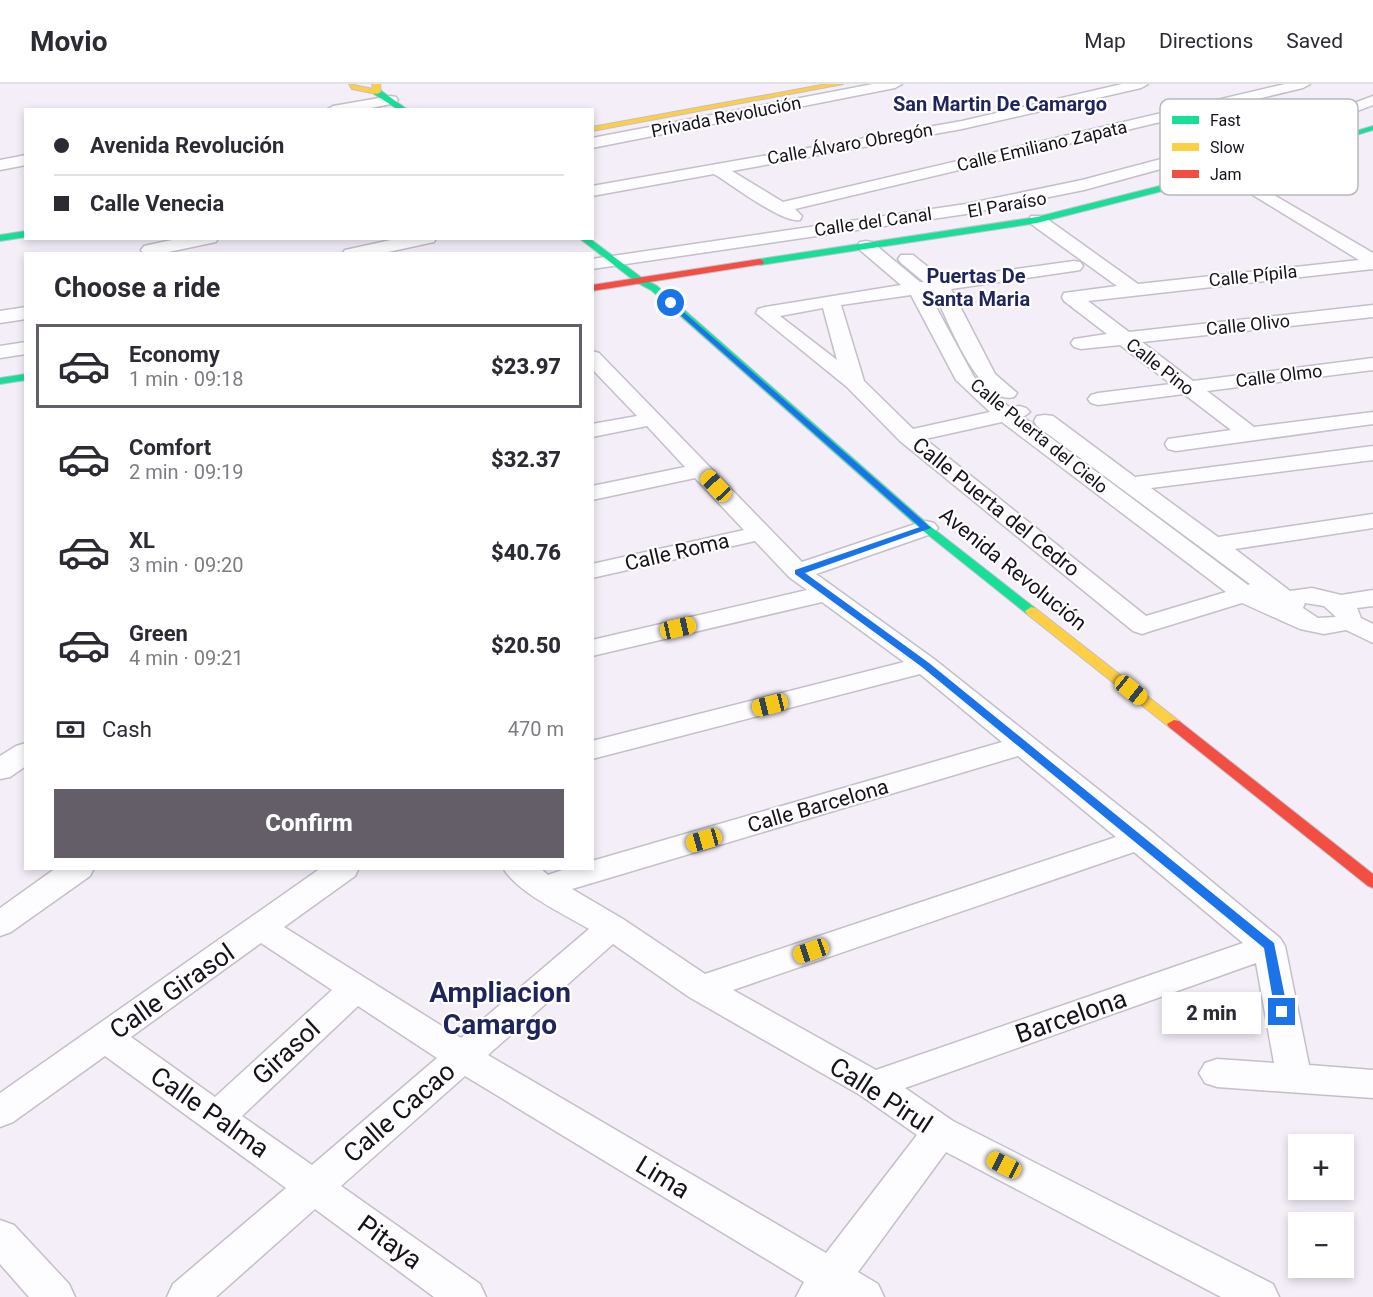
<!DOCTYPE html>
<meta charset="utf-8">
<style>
body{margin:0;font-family:Roboto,sans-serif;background:#f2f2f3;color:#2b2b33;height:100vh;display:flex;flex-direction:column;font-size:22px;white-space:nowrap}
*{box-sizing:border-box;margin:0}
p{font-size:20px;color:#7c7c81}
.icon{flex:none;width:33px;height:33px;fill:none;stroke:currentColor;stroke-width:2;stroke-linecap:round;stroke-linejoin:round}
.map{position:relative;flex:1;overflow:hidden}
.panel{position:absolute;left:24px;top:168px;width:570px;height:618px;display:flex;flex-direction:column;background:#fff;border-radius:0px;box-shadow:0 3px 9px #0003}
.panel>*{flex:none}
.guide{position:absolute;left:24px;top:24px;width:570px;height:132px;border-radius:0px;box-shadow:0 3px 9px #0003;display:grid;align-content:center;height:132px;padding:0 30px;background:#fff}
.buttons{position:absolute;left:1288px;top:1050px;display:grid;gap:12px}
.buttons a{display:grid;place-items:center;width:66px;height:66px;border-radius:0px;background:#fff;box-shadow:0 3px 9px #0003;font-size:30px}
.end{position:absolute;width:27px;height:27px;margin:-14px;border:8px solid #1a73e8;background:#fff;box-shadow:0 0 0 3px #fff}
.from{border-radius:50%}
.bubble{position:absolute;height:42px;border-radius:0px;background:#fff;box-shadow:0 3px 9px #0003;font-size:20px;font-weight:800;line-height:42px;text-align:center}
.car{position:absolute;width:18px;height:36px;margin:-18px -9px;border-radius:8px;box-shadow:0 0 4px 2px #0007;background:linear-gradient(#f5c518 24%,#345 0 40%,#f5c518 0 76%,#345 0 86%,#f5c518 0)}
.guide b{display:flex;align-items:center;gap:21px;height:57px;font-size:22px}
.guide b+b{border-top:2px solid #e1e1e2}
.guide i{width:15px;height:15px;background:#2b2b33}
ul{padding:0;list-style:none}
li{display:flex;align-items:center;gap:18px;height:84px;margin:0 12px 9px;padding:0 18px;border:3px solid transparent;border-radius:0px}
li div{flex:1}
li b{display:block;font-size:22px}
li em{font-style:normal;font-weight:800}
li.on{border-color:#645e69}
li>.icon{width:54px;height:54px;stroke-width:1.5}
h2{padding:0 30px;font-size:27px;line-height:72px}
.pay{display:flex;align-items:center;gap:15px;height:66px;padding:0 30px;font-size:22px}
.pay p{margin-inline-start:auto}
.cta{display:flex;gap:12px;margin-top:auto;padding:12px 30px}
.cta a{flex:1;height:69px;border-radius:0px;background:#645e69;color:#fff;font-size:24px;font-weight:800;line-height:69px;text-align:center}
header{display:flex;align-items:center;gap:36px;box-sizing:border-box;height:84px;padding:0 30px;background:#fff;border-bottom:2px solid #e1e1e2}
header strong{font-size:28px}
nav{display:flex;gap:33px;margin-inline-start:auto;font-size:21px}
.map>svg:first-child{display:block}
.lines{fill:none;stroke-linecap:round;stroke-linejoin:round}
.street-casing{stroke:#c4bfc9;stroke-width:3}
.fast-casing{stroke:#c4bfc9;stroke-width:2}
.slow-casing{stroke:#c4bfc9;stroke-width:2}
.jam-casing{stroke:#c4bfc9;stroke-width:2}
.street{fill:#fdfcfe;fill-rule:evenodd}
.fast{fill:#16e098;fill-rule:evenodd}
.slow{fill:#ffcf43;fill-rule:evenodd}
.jam{fill:#f24e42;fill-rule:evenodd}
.route{fill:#1a73e8}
.labels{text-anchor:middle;stroke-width:4.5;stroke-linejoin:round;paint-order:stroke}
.far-street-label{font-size:18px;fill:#17111c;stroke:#fff}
.far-quarter-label{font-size:20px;font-weight:bold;fill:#1f245d;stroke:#fff}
.street-label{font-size:21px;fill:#17111c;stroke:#fff}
.near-street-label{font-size:26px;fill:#17111c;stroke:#fff}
.near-quarter-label{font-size:28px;font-weight:bold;fill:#1f245d;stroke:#fff}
.key{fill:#fff;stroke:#b9b8bb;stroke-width:1.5}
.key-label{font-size:16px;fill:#17111c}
</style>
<header>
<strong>Movio</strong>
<nav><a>Map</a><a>Directions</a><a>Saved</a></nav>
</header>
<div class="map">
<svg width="1373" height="1213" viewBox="0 0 1373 1213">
<rect width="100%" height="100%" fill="#f3eef8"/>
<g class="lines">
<!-- street casing -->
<g class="street-casing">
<g id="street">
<polygon points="873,0 902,0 895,4 592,64 592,54"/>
<path d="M 1122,0 L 1148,0 L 1141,4 L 962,45 L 732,87 L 783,118 L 1285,0 L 1310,0 L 1303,4 L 795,125 L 802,132 L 800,136 C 783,140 731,100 714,90 L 592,112 L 592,102 L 962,37 Z"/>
<polygon points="391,12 396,13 398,16 396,19 361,26 326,26 333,22"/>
<polygon points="1373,12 1373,21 1318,42 1084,106 966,130 592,185 592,175 966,120 1082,96 1308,36"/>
<polygon points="26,71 26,81 0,86 0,76"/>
<polygon points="1226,83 1373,169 1373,185 1088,217 1129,248 1373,221 1373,233 1142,258 1193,297 1373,274 1373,286 1207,307 1254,343 1373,328 1373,340 1176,367 1168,365 1165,360 1168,355 1231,346 1184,310 1098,321 1091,319 1088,315 1091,311 1098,309 1171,300 1120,261 1081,265 1074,263 1071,259 1074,255 1107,250 1064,217 1062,213 1064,209 1117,202 1031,140 1029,136 1031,132 1043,132 1138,200 1359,176 1220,91 1218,88"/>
<polygon points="181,154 218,154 216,158 159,170 144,170 141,166 144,162"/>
<polygon points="400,154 436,154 434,158 379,170 342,170 345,166"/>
<path d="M 866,157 L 872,158 L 920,198 L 924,198 L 901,179 L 898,175 L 901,171 L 913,171 L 943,195 L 1074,177 L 1080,178 L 1083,182 L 1080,186 L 1074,187 L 951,205 L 995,290 L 1017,309 L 1014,313 C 979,322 947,234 934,208 L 928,208 L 974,293 L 1010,324 L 1019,322 L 1026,324 L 1030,328 L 1023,333 L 1248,501 L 1250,500 L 1037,342 L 1034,337 L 1037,332 L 1045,331 L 1053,332 L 1135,393 L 1373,362 L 1373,376 L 1151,404 L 1218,453 L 1373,430 L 1373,444 L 1235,465 L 1290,507 L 1312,504 L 1341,511 L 1373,506 L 1373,522 L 1357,524 L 1361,534 L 1373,540 L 1373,559 L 1346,546 L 1324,550 L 1300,545 L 1242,519 L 1151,547 L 1142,550 L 1133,547 L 900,357 L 847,303 L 756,229 L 758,225 L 765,223 L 901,201 L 860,166 L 857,162 L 860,158 ZM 911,211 L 956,296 L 990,328 L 913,345 L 864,297 L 841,221 ZM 823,224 L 837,276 L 780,232 ZM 1002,338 L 1226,508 L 1146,532 L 925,355 ZM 1305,519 L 1324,522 L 1336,533 L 1318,534 L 1303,524 Z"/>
<polygon points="26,223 26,235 0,239 0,227"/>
<polygon points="26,258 26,270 0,274 0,262"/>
<path d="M 592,267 L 599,269 L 802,478 L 918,439 L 926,437 L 934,439 L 938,444 L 934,449 L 816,490 L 934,575 L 1152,748 L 1280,854 L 1285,862 L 1309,981 L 1373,986 L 1373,1014 L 1217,1003 L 1205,999 L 1199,989 L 1205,979 L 1217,975 L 1274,979 L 1256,879 L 905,1004 L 953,1037 L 1273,1200 L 1279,1213 L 1221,1213 L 946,1068 L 858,1188 L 878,1200 L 884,1213 L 796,1213 L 804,1198 L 465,992 L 341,1102 L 480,1200 L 486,1213 L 434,1213 L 315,1125 L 216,1213 L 167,1213 L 173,1200 L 286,1104 L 105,972 L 13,1038 L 0,1043 L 0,1009 L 321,784 L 359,784 L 355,792 L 284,843 L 461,954 L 589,845 C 564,830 518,809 503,784 L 540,784 L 548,791 L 568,784 L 592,784 L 592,777 L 1002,658 L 920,590 L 592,675 L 592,657 L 904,578 L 822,518 L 592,572 L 592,556 L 807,506 L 789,493 L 755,457 L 592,494 L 592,480 L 744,446 L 695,394 L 592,416 L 592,402 L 685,383 L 647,342 L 592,353 L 592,340 L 637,332 L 592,285 ZM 1018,672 L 1116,753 L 705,890 L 623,835 L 572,805 ZM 1134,768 L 1243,859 L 876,986 L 733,906 ZM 261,859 L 332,906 L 215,1013 L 131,953 ZM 613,860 L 689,913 L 860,1011 L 917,1051 L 826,1169 L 488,971 ZM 358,922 L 437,974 L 312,1081 L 242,1032 Z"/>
<polygon points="26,659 26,682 10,693 0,695 0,672 16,662"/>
<polygon points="56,784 94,784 90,792 11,848 0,852 0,824"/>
<polygon points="0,1136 14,1141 69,1200 75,1213 29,1213 0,1180"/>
</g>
</g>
<!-- fast casing -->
<g class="fast-casing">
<g id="fast">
<polygon points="374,6 380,6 408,26 399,26 374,10"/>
<polygon points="1373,42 1373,46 1229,90 1037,139 760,181 756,178 760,175 1037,133 1223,86"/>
<polygon points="26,147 26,153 0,157 0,151"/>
<polygon points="579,154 589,154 642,194 657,202 930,442 1035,524 1037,527 1035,530 1027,530 922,446 651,206 636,198"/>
<polygon points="26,290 26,296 0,300 0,294"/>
</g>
</g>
<!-- slow casing -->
<g class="slow-casing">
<g id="slow">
<polygon points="349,0 373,5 372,0 380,0 381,8 377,10 352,5"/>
<polygon points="827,0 843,0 592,47 592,43"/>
<polygon points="1031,523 1035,524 1179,637 1181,640 1179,643 1169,643 1027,530 1025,527"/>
</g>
</g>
<!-- jam casing -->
<g class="jam-casing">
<g id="jam">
<polygon points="760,175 764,178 763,180 592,207 592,201"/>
<polygon points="1174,636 1179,637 1373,790 1373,804 1368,802 1169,643 1167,640"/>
</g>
</g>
<!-- street -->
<use href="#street" class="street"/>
<!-- fast -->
<use href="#fast" class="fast"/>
<!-- slow -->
<use href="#slow" class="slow"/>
<!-- jam -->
<use href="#jam" class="jam"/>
</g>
<!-- route -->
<polygon class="route" points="671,217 931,444 805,489 929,579 1274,859 1288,928 1286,932 1282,933 1275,928 1264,864 922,583 795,490 795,486 920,443 668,220"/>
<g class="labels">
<!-- far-street labels -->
<g class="far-street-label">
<text transform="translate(726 33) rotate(-11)" y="6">Privada Revolución</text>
<text transform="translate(850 60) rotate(-10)" y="6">Calle Álvaro Obregón</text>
<text transform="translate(1042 62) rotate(-13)" y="6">Calle Emiliano Zapata</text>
<text transform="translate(1007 121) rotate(-10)" y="6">El Paraíso</text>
<text transform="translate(873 138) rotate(-8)" y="6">Calle del Canal</text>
<text transform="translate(1253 192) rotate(-6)" y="6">Calle Pípila</text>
<text transform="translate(1248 241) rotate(-6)" y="6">Calle Olivo</text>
<text transform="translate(1160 283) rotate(38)" y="6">Calle Pino</text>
<text transform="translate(1279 292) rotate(-7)" y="6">Calle Olmo</text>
<text transform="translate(1039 352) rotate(39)" y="6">Calle Puerta del Cielo</text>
</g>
<!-- far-quarter labels -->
<g class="far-quarter-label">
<text x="1000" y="27">San Martin De Camargo</text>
<text x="976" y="199">Puertas De<tspan x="976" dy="23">Santa Maria</tspan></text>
</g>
<!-- street labels -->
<g class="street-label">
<text transform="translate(996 423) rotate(39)" y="7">Calle Puerta del Cedro</text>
<text transform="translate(677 468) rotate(-13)" y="7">Calle Roma</text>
<text transform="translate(1013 485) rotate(39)" y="7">Avenida Revolución</text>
<text transform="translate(818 722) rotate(-16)" y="7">Calle Barcelona</text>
</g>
<!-- near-street labels -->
<g class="near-street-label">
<text transform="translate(172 907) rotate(-35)" y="9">Calle Girasol</text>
<text transform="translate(1071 932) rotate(-19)" y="9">Barcelona</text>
<text transform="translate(286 968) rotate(-43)" y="9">Girasol</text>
<text transform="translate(881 1011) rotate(33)" y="9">Calle Pirul</text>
<text transform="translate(210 1028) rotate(35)" y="9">Calle Palma</text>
<text transform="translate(399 1028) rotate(-41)" y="9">Calle Cacao</text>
<text transform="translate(663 1093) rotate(31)" y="9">Lima</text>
<text transform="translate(390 1158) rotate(36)" y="9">Pitaya</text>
</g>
<!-- near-quarter labels -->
<g class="near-quarter-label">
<text x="500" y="918">Ampliacion<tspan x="500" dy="32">Camargo</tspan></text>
</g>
</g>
<!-- legend -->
<rect x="1160" y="15" width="198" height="96" rx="9" class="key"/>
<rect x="1172" y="32" width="27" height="8" fill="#16e098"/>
<rect x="1172" y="59" width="27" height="8" fill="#ffcf43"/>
<rect x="1172" y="86" width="27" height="8" fill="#f24e42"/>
<g class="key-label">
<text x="1210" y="42">Fast</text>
<text x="1210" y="69">Slow</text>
<text x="1210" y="96">Jam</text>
</g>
</svg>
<div class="buttons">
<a>+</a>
<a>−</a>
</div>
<i class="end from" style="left:671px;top:219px"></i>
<i class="end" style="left:1282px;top:928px"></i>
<div class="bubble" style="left:1162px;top:908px;width:99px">2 min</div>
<i class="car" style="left:716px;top:402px;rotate:317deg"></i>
<i class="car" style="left:678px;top:544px;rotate:77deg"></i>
<i class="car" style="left:1131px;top:606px;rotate:129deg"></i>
<i class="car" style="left:770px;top:621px;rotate:256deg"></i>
<i class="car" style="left:704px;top:756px;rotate:254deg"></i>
<i class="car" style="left:811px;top:867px;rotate:251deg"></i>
<i class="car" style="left:1004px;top:1081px;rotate:297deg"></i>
<div class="guide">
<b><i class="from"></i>Avenida Revolución</b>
<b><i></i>Calle Venecia</b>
</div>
<section class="panel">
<h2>Choose a ride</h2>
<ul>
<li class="on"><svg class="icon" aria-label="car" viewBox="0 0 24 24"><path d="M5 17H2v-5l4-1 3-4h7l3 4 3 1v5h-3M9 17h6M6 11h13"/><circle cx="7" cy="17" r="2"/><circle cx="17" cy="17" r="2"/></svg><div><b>Economy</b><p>1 min · 09:18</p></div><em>$23.97</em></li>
<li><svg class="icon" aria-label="car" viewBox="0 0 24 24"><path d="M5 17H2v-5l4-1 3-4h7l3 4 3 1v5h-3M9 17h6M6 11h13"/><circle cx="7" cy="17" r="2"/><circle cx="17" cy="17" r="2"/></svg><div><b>Comfort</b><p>2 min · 09:19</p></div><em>$32.37</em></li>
<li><svg class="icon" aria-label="car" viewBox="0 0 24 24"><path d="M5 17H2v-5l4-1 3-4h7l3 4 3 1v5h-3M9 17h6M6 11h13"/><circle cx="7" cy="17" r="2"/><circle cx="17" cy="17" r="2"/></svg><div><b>XL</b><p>3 min · 09:20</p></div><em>$40.76</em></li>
<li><svg class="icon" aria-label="car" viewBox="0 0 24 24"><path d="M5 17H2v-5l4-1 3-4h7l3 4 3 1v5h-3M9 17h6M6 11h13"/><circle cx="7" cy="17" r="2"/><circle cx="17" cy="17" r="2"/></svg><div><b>Green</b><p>4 min · 09:21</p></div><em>$20.50</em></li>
</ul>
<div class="pay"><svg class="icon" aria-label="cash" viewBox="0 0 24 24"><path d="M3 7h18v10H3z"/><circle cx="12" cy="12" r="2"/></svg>Cash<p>470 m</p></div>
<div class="cta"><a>Confirm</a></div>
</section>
</div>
